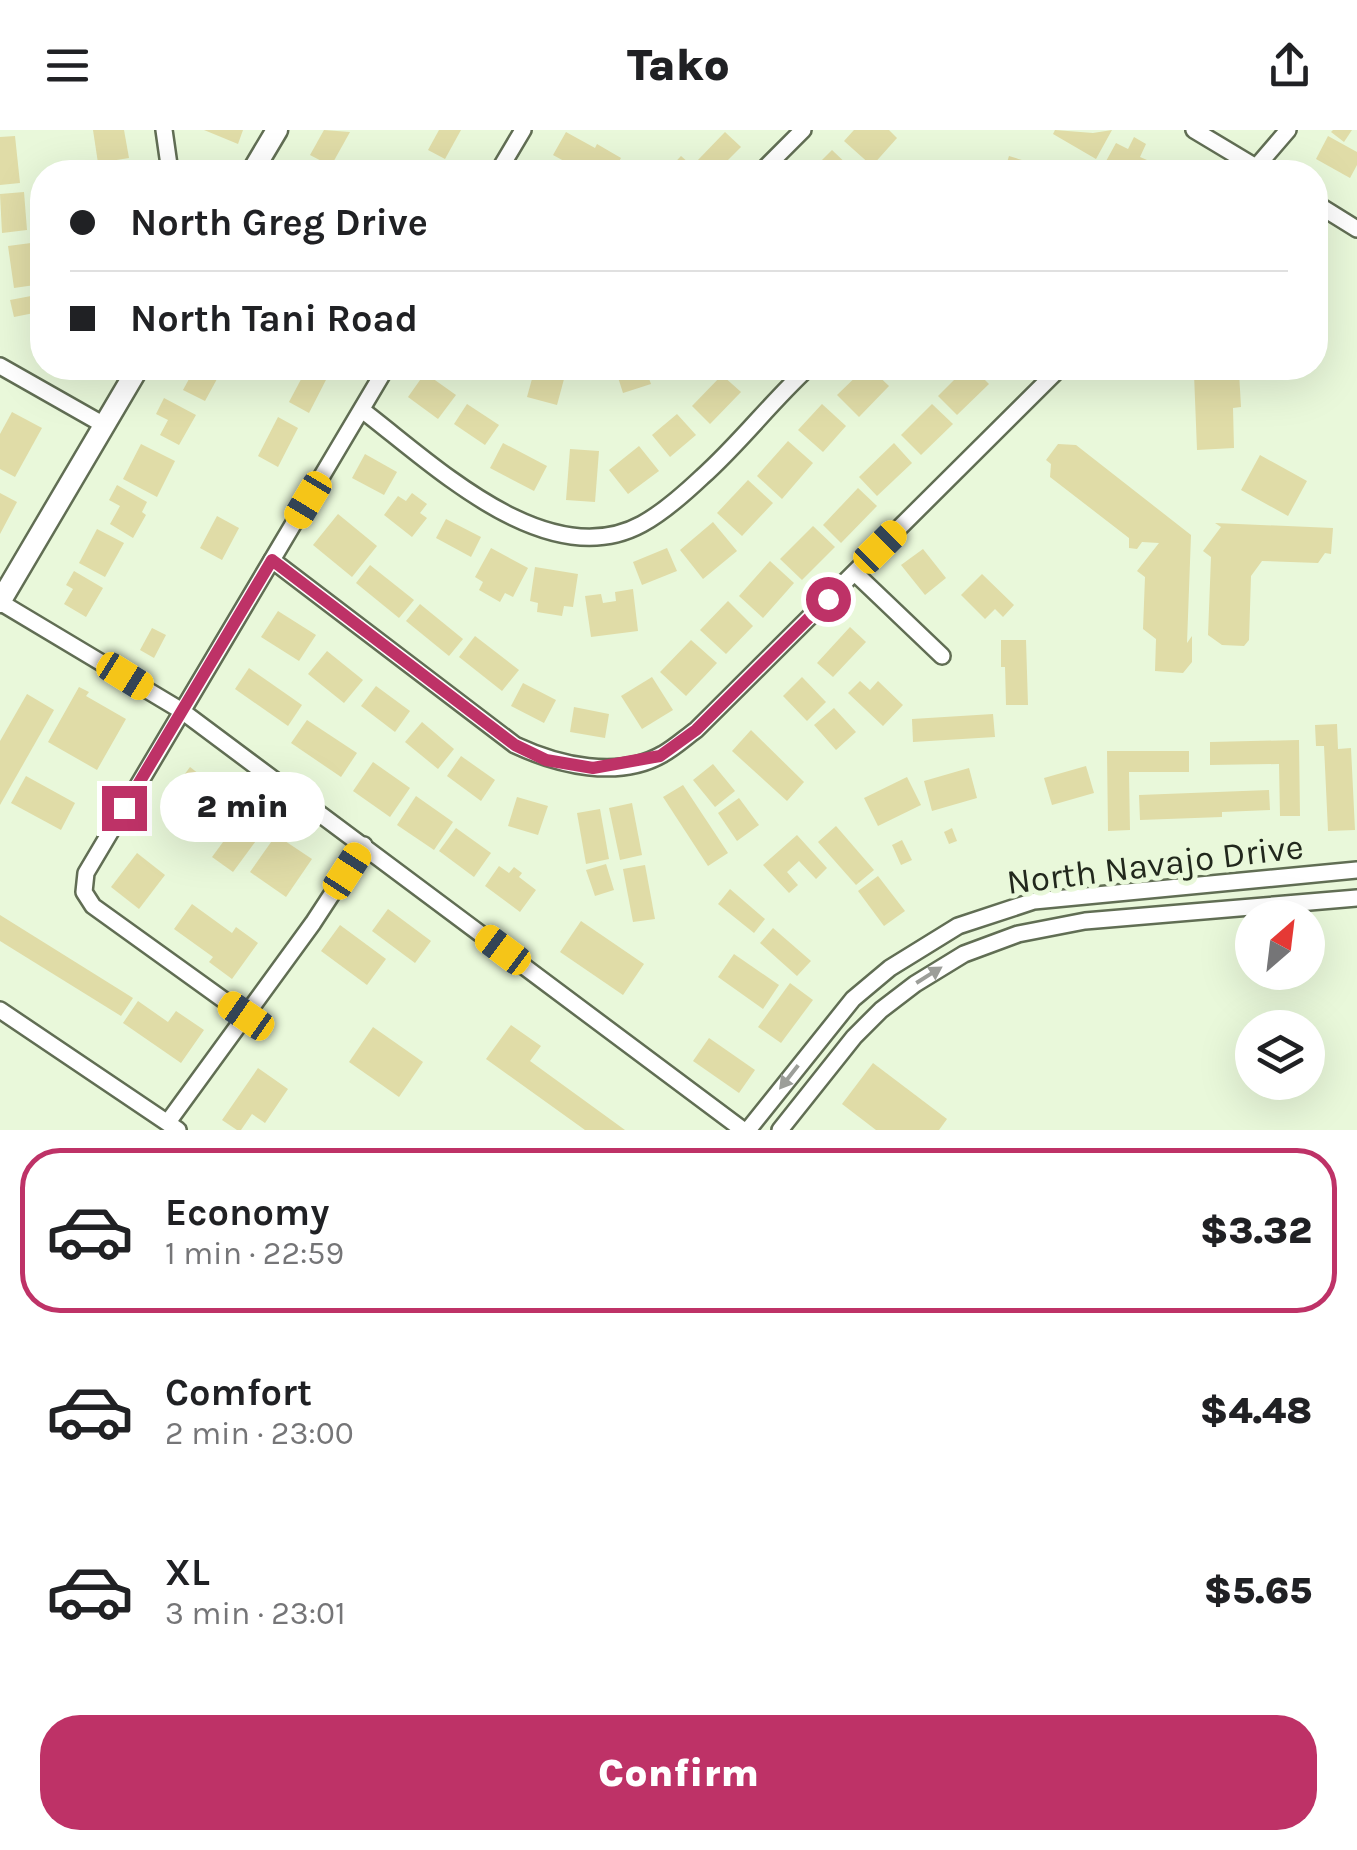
<!DOCTYPE html>
<meta charset="utf-8">
<style>
body{margin:0;font-family:Karla,sans-serif;background:#f6f6f6;color:#202124;height:100vh;display:flex;flex-direction:column;font-size:38px;white-space:nowrap}
*{box-sizing:border-box;margin:0}
p{font-size:32px;color:#757577}
.icon{flex:none;width:55px;height:55px;fill:none;stroke:currentColor;stroke-width:2;stroke-linecap:round;stroke-linejoin:round}
.map{position:relative;height:1000px;overflow:hidden}
.side{display:flex;flex-direction:column;background:#fff;flex:1}
.side>*{flex:none}
.hud{position:absolute;left:30px;top:30px;width:1298px;height:220px;border-radius:40px;box-shadow:0 10px 40px #0002;display:grid;align-content:center;height:220px;padding:0 40px;background:#fff}
.needle{width:65px;rotate:28deg}
.tools{position:absolute;left:1235px;top:770px;display:grid;gap:20px}
.tools a{display:grid;place-items:center;width:90px;height:90px;border-radius:50%;background:#fff;box-shadow:0 10px 40px #0002;font-size:50px}
.end{position:absolute;width:45px;height:45px;margin:-22px;border:12px solid #be3267;background:#fff;box-shadow:0 0 0 5px #fff}
.from{border-radius:50%}
.bubble{position:absolute;height:70px;border-radius:35px;background:#fff;box-shadow:0 10px 40px #0002;font-size:32px;font-weight:800;line-height:70px;text-align:center}
.car{position:absolute;width:30px;height:60px;margin:-30px -15px;border-radius:12px;box-shadow:0 0 8px 2px #0007;background:linear-gradient(#f5c518 24%,#345 0 40%,#f5c518 0 76%,#345 0 86%,#f5c518 0)}
.hud b{display:flex;align-items:center;gap:35px;height:95px;font-size:38px}
.hud b+b{border-top:2px solid #e0e0e0}
.hud i{width:25px;height:25px;background:#202124}
ul{padding:18px 0 0;list-style:none}
li{display:flex;align-items:center;gap:30px;height:165px;margin:0 20px 15px;padding:0 20px;border:5px solid transparent;border-radius:40px}
li div{flex:1}
li b{display:block;font-size:38px}
li em{font-style:normal;font-weight:800}
li.on{border-color:#be3267}
li>.icon{width:90px;height:90px;stroke-width:1.5}
.action{display:flex;gap:20px;margin-top:auto;padding:20px 40px}
.action a{flex:1;height:115px;border-radius:40px;background:#be3267;color:#fff;font-size:40px;font-weight:800;line-height:115px;text-align:center}
header{display:flex;justify-content:space-between;align-items:center;height:130px;padding:0 40px;background:#fff;font-size:45px;font-weight:800}
.map>svg:first-child{display:block}
.building{fill:#e0dca7}
.lines{fill:none;stroke-linecap:round;stroke-linejoin:round}
.minor-casing{stroke:#616e54;stroke-width:20}
.major-casing{stroke:#616e54;stroke-width:25}
.minor{stroke:#fff;stroke-width:15}
.major{stroke:#fff;stroke-width:20}
.oneway{fill:#9c9e99}
.route{stroke:#be3267;stroke-width:12}
.labels{text-anchor:middle;stroke-width:10;stroke-linejoin:round;paint-order:stroke}
.street-label{font-size:35px;fill:#22281d;stroke:#e9f8da}
</style>
<header><svg class="icon" aria-label="menu" viewBox="0 0 24 24"><path d="M4 6h16M4 12h16M4 18h16"/></svg>Tako<svg class="icon" aria-label="share" viewBox="0 0 24 24"><path d="M12 15V3M7 8l5-5 5 5M5 13v7h14v-7"/></svg></header>
<div class="map">
<svg width="1357" height="1000" viewBox="0 0 1357 1000">
<rect width="100%" height="100%" fill="#e9f8da"/>
<!-- building -->
<g class="building">
<polygon points="93,0 124,0 129,28 98,33"/>
<polygon points="204,0 243,0 238,14"/>
<polygon points="324,0 350,2 331,36 310,25"/>
<polygon points="439,0 461,0 445,29 428,20"/>
<polygon points="854,0 889,0 897,8 872,36 844,11"/>
<polygon points="1055,0 1093,3 1112,0 1096,29 1053,4"/>
<polygon points="1333,0 1352,0 1344,12 1331,2"/>
<polygon points="566,2 595,18 597,14 621,28 613,42 584,42 553,25"/>
<polygon points="725,2 741,17 716,42 709,42 697,31"/>
<polygon points="15,6 20,53 0,55 0,7"/>
<polygon points="1328,6 1357,22 1357,35 1350,48 1316,29"/>
<polygon points="1134,7 1146,14 1140,27 1147,30 1140,42 1122,42 1105,33 1116,13 1128,19"/>
<polygon points="832,20 855,42 810,42"/>
<polygon points="681,26 699,42 666,42"/>
<polygon points="1009,26 1061,42 1004,42"/>
<polygon points="1170,32 1190,42 1165,42"/>
<polygon points="24,62 27,100 2,103 0,64"/>
<polygon points="31,113 33,129 42,128 42,154 14,158 8,116"/>
<polygon points="31,166 34,183 14,187 10,170"/>
<polygon points="195,238 223,238 205,271 183,260"/>
<polygon points="307,238 328,246 309,283 289,272"/>
<polygon points="535,238 567,238 557,275 527,267"/>
<polygon points="615,238 645,238 651,254 623,263"/>
<polygon points="865,238 870,238 889,256 859,287 837,265"/>
<polygon points="889,238 909,238 900,247"/>
<polygon points="966,238 973,238 989,254 957,285 938,266"/>
<polygon points="984,238 1005,238 995,248"/>
<polygon points="1239,242 1241,277 1233,278 1234,318 1197,320 1194,244"/>
<polygon points="425,243 456,265 438,289 408,267"/>
<polygon points="722,245 741,262 710,294 692,276"/>
<polygon points="164,268 196,285 179,315 160,305 168,290 156,284"/>
<polygon points="467,274 499,295 485,315 454,294"/>
<polygon points="822,274 846,296 823,322 798,300"/>
<polygon points="932,274 953,294 921,325 901,305"/>
<polygon points="12,282 42,298 15,347 0,339 0,304"/>
<polygon points="677,284 696,305 670,327 652,305"/>
<polygon points="278,287 298,298 278,337 258,326"/>
<polygon points="788,311 813,333 782,369 757,346"/>
<polygon points="503,313 547,336 534,361 490,338"/>
<polygon points="894,313 912,333 877,366 859,347"/>
<polygon points="141,314 175,331 157,367 123,349"/>
<polygon points="1058,314 1076,315 1191,405 1187,513 1192,506 1192,532 1183,543 1155,541 1156,509 1143,499 1145,447 1137,441 1159,413 1142,412 1137,419 1129,418 1129,408 1050,347 1051,334 1046,330"/>
<polygon points="639,316 659,341 628,364 609,340"/>
<polygon points="570,319 599,321 595,372 566,370"/>
<polygon points="365,324 397,342 384,365 352,348"/>
<polygon points="1260,325 1307,351 1288,386 1241,360"/>
<polygon points="748,350 773,373 742,406 717,383"/>
<polygon points="117,355 147,372 142,382 146,385 133,408 110,394 120,376 109,370"/>
<polygon points="858,358 877,376 841,413 823,395"/>
<polygon points="0,363 17,372 0,404"/>
<polygon points="412,363 427,374 420,383 427,388 412,407 384,385 398,366 406,371"/>
<polygon points="338,384 377,416 352,447 313,415"/>
<polygon points="217,386 239,398 222,430 200,418"/>
<polygon points="446,389 481,407 471,427 436,408"/>
<polygon points="713,392 737,421 703,449 680,420"/>
<polygon points="1215,393 1333,398 1331,424 1325,423 1318,433 1262,431 1251,446 1249,510 1244,516 1222,515 1208,505 1211,427 1203,421 1221,397"/>
<polygon points="813,396 835,417 802,450 780,429"/>
<polygon points="97,399 124,413 105,447 79,433"/>
<polygon points="491,418 528,438 513,467 505,463 500,472 479,460 483,452 475,447"/>
<polygon points="667,418 677,441 642,455 633,432"/>
<polygon points="923,419 946,448 925,465 901,435"/>
<polygon points="770,431 794,453 763,488 739,466"/>
<polygon points="370,435 414,470 399,488 356,453"/>
<polygon points="535,437 578,444 573,477 564,476 562,486 537,482 538,473 530,471"/>
<polygon points="74,441 103,458 86,487 64,474 73,459 66,455"/>
<polygon points="982,444 1014,475 1003,487 995,479 985,489 961,465"/>
<polygon points="633,459 638,501 591,507 585,466 601,464 603,473 616,471 615,462"/>
<polygon points="728,471 753,496 726,524 700,500"/>
<polygon points="420,474 463,509 449,526 406,491"/>
<polygon points="278,481 316,505 299,531 261,507"/>
<polygon points="850,497 866,512 833,547 817,533"/>
<polygon points="152,498 166,505 154,528 140,520"/>
<polygon points="475,506 519,540 502,561 459,527"/>
<polygon points="691,510 717,533 686,566 660,542"/>
<polygon points="1001,510 1026,510 1028,575 1006,575 1005,537 1001,537"/>
<polygon points="327,521 363,550 344,573 308,544"/>
<polygon points="249,538 302,575 288,596 235,559"/>
<polygon points="652,547 673,580 642,599 621,566"/>
<polygon points="802,547 826,572 807,591 783,566"/>
<polygon points="860,551 870,560 878,551 903,575 883,596 848,563"/>
<polygon points="523,553 556,570 544,593 511,576"/>
<polygon points="376,556 410,581 395,602 361,576"/>
<polygon points="79,557 89,562 86,566 126,589 97,640 48,612"/>
<polygon points="27,564 54,580 0,675 0,611"/>
<polygon points="574,577 609,584 605,608 570,602"/>
<polygon points="834,578 856,602 836,620 814,595"/>
<polygon points="993,584 995,607 913,612 912,589"/>
<polygon points="307,590 357,623 341,647 291,613"/>
<polygon points="422,592 454,619 438,639 405,612"/>
<polygon points="1337,594 1338,619 1351,618 1355,700 1328,701 1324,616 1316,616 1315,595"/>
<polygon points="751,600 804,652 787,671 732,621"/>
<polygon points="1299,610 1300,686 1280,686 1279,634 1210,635 1210,612"/>
<polygon points="1107,621 1189,621 1189,642 1129,642 1130,700 1108,701"/>
<polygon points="461,626 495,650 481,671 447,646"/>
<polygon points="373,632 410,658 390,687 353,661"/>
<polygon points="713,634 735,661 715,677 693,650"/>
<polygon points="1086,636 1094,663 1052,675 1044,648"/>
<polygon points="190,637 222,662 194,699 162,675"/>
<polygon points="969,638 977,668 932,681 924,651"/>
<polygon points="26,646 75,673 61,700 11,673"/>
<polygon points="907,647 921,675 878,696 864,668"/>
<polygon points="683,655 728,723 708,736 663,667"/>
<polygon points="1269,660 1270,680 1222,682 1222,687 1140,690 1139,665"/>
<polygon points="416,666 453,692 434,720 397,695"/>
<polygon points="517,667 548,676 538,705 508,696"/>
<polygon points="739,668 759,695 737,711 718,683"/>
<polygon points="632,673 642,725 620,730 609,678"/>
<polygon points="248,678 269,693 233,742 212,727"/>
<polygon points="600,679 609,729 586,734 577,683"/>
<polygon points="836,696 874,740 856,755 818,712"/>
<polygon points="456,698 491,723 474,747 439,721"/>
<polygon points="952,698 957,711 949,714 944,702"/>
<polygon points="276,705 312,729 286,767 250,742"/>
<polygon points="797,705 827,738 816,749 799,731 787,742 798,755 789,763 763,735"/>
<polygon points="902,710 912,730 901,735 892,715"/>
<polygon points="137,723 165,745 139,779 111,757"/>
<polygon points="606,734 614,760 595,766 586,740"/>
<polygon points="645,735 655,789 633,792 623,739"/>
<polygon points="499,736 509,743 514,737 522,743 519,747 536,760 520,782 485,756"/>
<polygon points="878,746 905,781 884,796 858,761"/>
<polygon points="730,759 765,789 754,803 718,774"/>
<polygon points="192,774 232,803 236,797 258,813 232,849 209,832 213,827 174,799"/>
<polygon points="388,779 431,811 415,833 372,801"/>
<polygon points="0,785 133,868 121,886 0,811"/>
<polygon points="581,791 644,834 623,865 560,822"/>
<polygon points="340,795 386,829 367,855 321,821"/>
<polygon points="773,798 811,831 797,846 760,813"/>
<polygon points="734,824 779,855 763,879 718,847"/>
<polygon points="790,853 813,870 781,913 758,897"/>
<polygon points="138,871 168,892 176,881 204,900 181,933 123,893"/>
<polygon points="511,895 541,916 530,931 625,1000 585,1000 486,929"/>
<polygon points="373,897 423,932 399,967 349,932"/>
<polygon points="709,908 755,940 739,963 693,931"/>
<polygon points="873,933 947,989 939,1000 876,1000 842,974"/>
<polygon points="258,938 288,959 265,993 252,984 241,1000 237,1000 222,990"/>
</g>
<g class="lines">
<!-- minor casing -->
<g class="minor-casing">
<g id="minor">
<polyline points="164,0 170,42"/>
<polyline points="1194,0 1264,42"/>
<polyline points="498,42 523,0"/>
<polyline points="761,42 803,0"/>
<polyline points="1252,42 1288,0"/>
<polyline points="1315,73 1357,99"/>
<polyline points="0,236 104,295"/>
<path d="M 362,280 C 432,333 547,446 642,394 C 664,382 684,364 702,347 C 740,313 771,272 808,238"/>
<path d="M 272,430 L 515,615 C 558,635 618,650 663,624 C 674,618 685,608 696,600 L 1060,238"/>
<polyline points="855,443 942,526"/>
<polyline points="0,472 182,581 743,1000"/>
<polyline points="0,880 178,1000"/>
<polyline points="246,886 93,776 84,762 86,743 386,238"/>
<polyline points="168,992 313,793 364,715"/>
<polyline points="748,1000 853,869 890,838 958,796 1034,771 1357,740"/>
<polyline points="780,1000 854,907 881,880 915,854 964,824 1018,804 1085,791 1357,768"/>
</g>
</g>
<!-- major casing -->
<g class="major-casing">
<g id="major">
<polyline points="252,42 277,0"/>
<polyline points="0,472 138,238"/>
</g>
</g>
<!-- minor -->
<use href="#minor" class="minor"/>
<!-- major -->
<use href="#major" class="major"/>
</g>
<!-- one-way arrows -->
<defs><path id="oneway-solid" d="M-6-.8H1V-3.2L6.5 0L1 3.2V.8H-6Z" transform="scale(2.5)"/></defs>
<g class="oneway">
<use href="#oneway-solid" transform="translate(929 845) rotate(-32)"/>
<use href="#oneway-solid" transform="translate(789 947) rotate(128)"/>
</g>
<g class="lines">
<!-- route -->
<polyline class="route" points="124,678 272,430 515,615 546,630 593,638 660,626 696,600 828,469"/>
</g>
<g class="labels">
<!-- street labels -->
<g class="street-label">
<text transform="translate(1155 734) rotate(-7)" y="12">North Navajo Drive</text>
</g>
</g>
</svg>
<div class="tools">
<a><svg class="needle" viewBox="-14 -14 28 28"><path d="M0-13l5 13h-10z" fill="#e53935"/><path d="M0 13l5-13h-10z" fill="#757577"/></svg></a>
<a><svg class="icon" aria-label="layers" viewBox="0 0 24 24"><path d="M12 4l9 5-9 5-9-5zM3 14l9 5 9-5"/></svg></a>
</div>
<i class="end from" style="left:828px;top:469px"></i>
<i class="end" style="left:124px;top:678px"></i>
<div class="bubble" style="left:160px;top:642px;width:165px">2 min</div>
<i class="car" style="left:308px;top:370px;rotate:211deg"></i>
<i class="car" style="left:880px;top:417px;rotate:45deg"></i>
<i class="car" style="left:125px;top:546px;rotate:122deg"></i>
<i class="car" style="left:347px;top:741px;rotate:33deg"></i>
<i class="car" style="left:503px;top:820px;rotate:307deg"></i>
<i class="car" style="left:246px;top:886px;rotate:305deg"></i>
<div class="hud">
<b><i class="from"></i>North Greg Drive</b>
<b><i></i>North Tani Road</b>
</div>
</div>
<section class="side">
<ul>
<li class="on"><svg class="icon" aria-label="car" viewBox="0 0 24 24"><path d="M5 17H2v-5l4-1 3-4h7l3 4 3 1v5h-3M9 17h6M6 11h13"/><circle cx="7" cy="17" r="2"/><circle cx="17" cy="17" r="2"/></svg><div><b>Economy</b><p>1 min · 22:59</p></div><em>$3.32</em></li>
<li><svg class="icon" aria-label="car" viewBox="0 0 24 24"><path d="M5 17H2v-5l4-1 3-4h7l3 4 3 1v5h-3M9 17h6M6 11h13"/><circle cx="7" cy="17" r="2"/><circle cx="17" cy="17" r="2"/></svg><div><b>Comfort</b><p>2 min · 23:00</p></div><em>$4.48</em></li>
<li><svg class="icon" aria-label="car" viewBox="0 0 24 24"><path d="M5 17H2v-5l4-1 3-4h7l3 4 3 1v5h-3M9 17h6M6 11h13"/><circle cx="7" cy="17" r="2"/><circle cx="17" cy="17" r="2"/></svg><div><b>XL</b><p>3 min · 23:01</p></div><em>$5.65</em></li>
</ul>
<div class="action"><a>Confirm</a></div>
</section>
